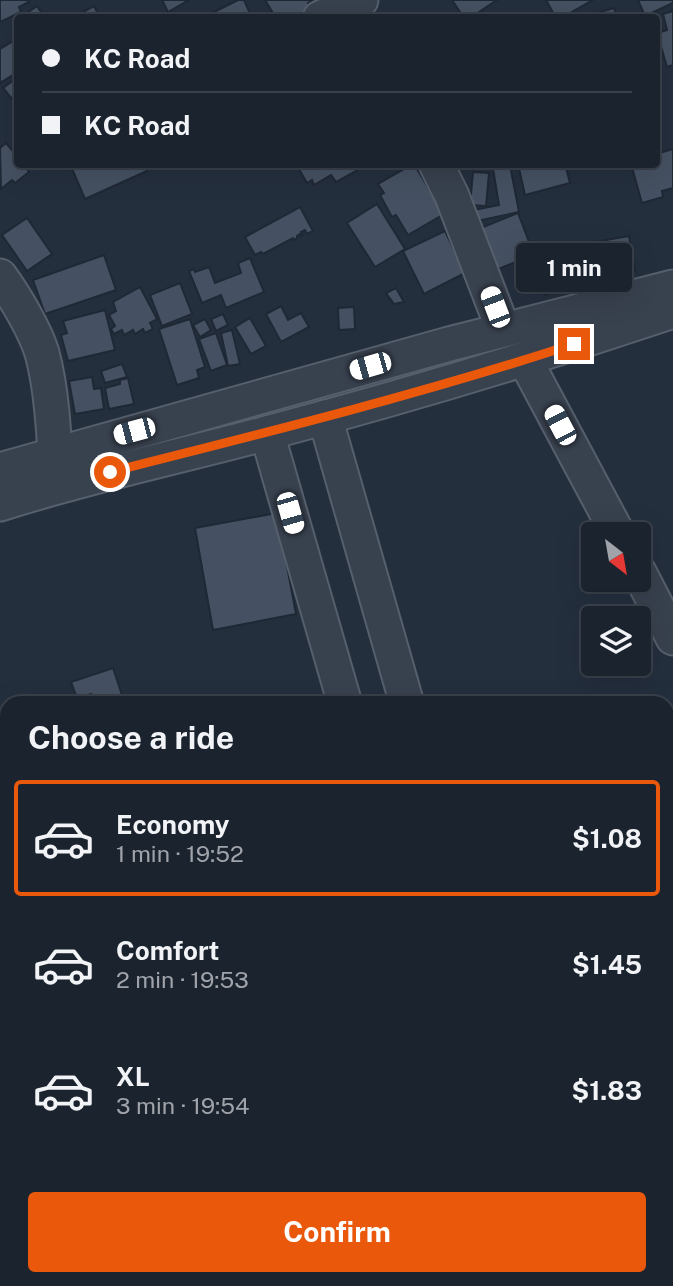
<!DOCTYPE html>
<meta charset="utf-8">
<style>
body{margin:0;font-family:"Public Sans",sans-serif;background:#282f3a;color:#f1f3f6;height:100vh;display:flex;flex-direction:column;font-size:26px;white-space:nowrap}
*{box-sizing:border-box;margin:0}
p{font-size:23px;color:#a0a4aa}
.icon{flex:none;width:38px;height:38px;fill:none;stroke:currentColor;stroke-width:2;stroke-linecap:round;stroke-linejoin:round}
.map{position:relative;flex:1;overflow:hidden}
.details{position:absolute;left:0px;top:696px;width:674px;height:590px;display:flex;flex-direction:column;background:#1b232e;border-radius:21px 21px 0 0;box-shadow:0 7px 28px #0002,0 0 0 2px #39404a}
.details>*{flex:none}
.top-card{position:absolute;left:14px;top:14px;width:646px;height:154px;border-radius:7px;box-shadow:0 7px 28px #0002,0 0 0 2px #39404a;display:grid;align-content:center;height:154px;padding:0 28px;background:#1b232e}
.needle{width:46px;rotate:149deg}
.tools{position:absolute;left:581px;top:522px;display:grid;gap:14px}
.tools a{display:grid;place-items:center;width:70px;height:70px;border-radius:7px;background:#1b232e;box-shadow:0 7px 28px #0002,0 0 0 2px #39404a;font-size:35px}
.end{position:absolute;width:32px;height:32px;margin:-16px;border:9px solid #ea580c;background:#fff;box-shadow:0 0 0 4px #fff}
.from{border-radius:50%}
.bubble{position:absolute;height:49px;border-radius:7px;background:#1b232e;box-shadow:0 7px 28px #0002,0 0 0 2px #39404a;font-size:23px;font-weight:700;line-height:49px;text-align:center}
.car{position:absolute;width:21px;height:42px;margin:-21px -10px;border-radius:9px;box-shadow:0 0 5px 2px #0007;background:linear-gradient(#fff 24%,#345 0 40%,#fff 0 76%,#345 0 86%,#fff 0)}
.top-card b{display:flex;align-items:center;gap:24px;height:66px;font-size:26px}
.top-card b+b{border-top:2px solid #39404a}
.top-card i{width:18px;height:18px;background:#f1f3f6}
ul{padding:0;list-style:none}
li{display:flex;align-items:center;gap:21px;height:116px;margin:0 14px 10px;padding:0 14px;border:4px solid transparent;border-radius:7px}
li div{flex:1}
li b{display:block;font-size:26px}
li em{font-style:normal;font-weight:700}
li.current{border-color:#ea580c}
li>.icon{width:63px;height:63px;stroke-width:1.5}
h2{padding:0 28px;font-size:32px;line-height:84px}
.primary-button{display:flex;gap:14px;margin-top:auto;padding:14px 28px}
.primary-button a{flex:1;height:80px;border-radius:7px;background:#ea580c;color:#fff;font-size:28px;font-weight:700;line-height:80px;text-align:center}
.map>svg:first-child{display:block}
.building{fill:#455162;stroke:#1f2835;stroke-width:2}
.lines{fill:none;stroke-linecap:round;stroke-linejoin:round}
.minor-casing{stroke:#565f6c;stroke-width:37}
.path{stroke:#44595c;stroke-width:4.5;stroke-dasharray:5 5;stroke-linecap:butt}
.minor{stroke:#38414e;stroke-width:33}
.route{stroke:#ea580c;stroke-width:9}
</style>
<div class="map">
<svg width="673" height="1286" viewBox="0 0 673 1286">
<rect width="100%" height="100%" fill="#242f3e"/>
<!-- building -->
<g class="building">
<polygon points="0,0 27,0 29,2 19,7 21,12 0,22"/>
<polygon points="162,0 189,0 168,12"/>
<polygon points="238,0 244,0 252,18 212,18 210,14"/>
<polygon points="265,0 313,0 308,3 315,15 311,18 276,18"/>
<polygon points="452,0 497,0 470,18 464,18"/>
<polygon points="546,0 593,0 561,18 556,18"/>
<polygon points="638,0 673,0 673,3 645,16"/>
<polygon points="37,6 45,18 20,18"/>
<polygon points="94,6 100,18 72,18"/>
<polygon points="614,8 617,18 580,18"/>
<polygon points="673,11 673,65 667,67 657,33 667,30 663,14"/>
<polygon points="15,40 18,44 18,72 0,83 0,49"/>
<polygon points="18,77 18,95 12,99 3,88"/>
<polygon points="6,143 18,157 18,164 23,164 29,172 15,183 12,180 1,189 0,148"/>
<polygon points="673,149 673,188 662,191 663,197 642,203 631,164 656,164 656,154"/>
<polygon points="70,164 144,164 147,171 85,199"/>
<polygon points="296,164 359,164 361,168 336,182 331,175 314,185 312,180 307,183"/>
<polygon points="408,164 424,164 417,169 444,214 408,235 396,215 392,217 380,195 384,193 378,184 409,166"/>
<polygon points="518,164 565,164 570,183 525,195"/>
<polygon points="510,165 519,212 477,221 474,210 499,205 493,169"/>
<polygon points="473,172 489,173 486,206 470,205"/>
<polygon points="377,204 405,249 375,267 347,223"/>
<polygon points="300,207 313,231 307,234 305,230 301,232 303,235 301,236 300,234 297,236 297,238 294,240 293,238 263,254 261,252 255,255 245,237"/>
<polygon points="518,213 534,255 488,273 471,232"/>
<polygon points="27,218 52,254 27,271 2,235"/>
<polygon points="445,231 465,273 424,294 403,251"/>
<polygon points="629,236 635,271 596,278 589,243"/>
<polygon points="104,255 116,290 45,314 33,280"/>
<polygon points="546,255 551,270 539,275 533,259"/>
<polygon points="250,258 264,292 226,308 221,295 202,303 189,271 194,269 195,272 209,267 215,283 241,273 238,263"/>
<polygon points="562,267 570,284 546,295 538,278"/>
<polygon points="180,283 192,314 162,326 150,295"/>
<polygon points="140,287 157,319 150,323 153,329 145,333 143,329 135,334 133,330 124,335 122,330 114,334 111,329 115,326 109,315 116,311 113,302"/>
<polygon points="396,288 404,302 394,304 386,293"/>
<polygon points="281,306 288,320 301,313 309,327 281,342 266,314"/>
<polygon points="354,307 355,329 339,330 338,308"/>
<polygon points="105,310 115,350 68,361 61,335 67,333 63,321"/>
<polygon points="223,314 228,325 216,331 211,319"/>
<polygon points="250,318 266,346 251,354 235,327"/>
<polygon points="190,319 205,367 197,370 199,378 177,385 159,329"/>
<polygon points="205,319 211,330 200,337 193,325"/>
<polygon points="232,330 240,364 228,366 221,333"/>
<polygon points="216,333 227,365 211,371 199,339"/>
<polygon points="122,364 127,377 105,383 101,371"/>
<polygon points="92,377 94,389 101,388 104,409 75,414 69,381"/>
<polygon points="128,378 134,404 109,409 105,388 120,384 120,380"/>
<polygon points="277,513 296,614 213,630 195,528"/>
<polygon points="113,668 125,704 94,704 91,694 77,698 71,682"/>
<polygon points="667,831 673,831 673,855 670,855 670,847 667,848"/>
<polygon points="7,834 7,911 0,913 0,836"/>
</g>
<g class="lines">
<!-- minor casing -->
<g class="minor-casing">
<g id="minor">
<polyline points="320,18 361,0"/>
<polyline points="436,164 452,196 503,329"/>
<path d="M 0,276 C 14,295 35,330 42,353 C 52,390 54,435 56,473"/>
<polyline points="525,360 618,534"/>
<polyline points="325,417 407,704"/>
<polyline points="267,433 345,704"/>
<polyline points="0,470 449,344 673,287"/>
<path d="M 0,504 C 88,476 178,457 267,433 C 403,397 539,356 673,311"/>
<polyline points="639,572 673,638"/>
<polyline points="667,1045 673,1041"/>
<polyline points="0,1087 7,1110"/>
<polyline points="0,1196 7,1199"/>
</g>
</g>
<!-- path -->
<polyline class="path" points="601,1279 604,1286"/>
<!-- minor -->
<use href="#minor" class="minor"/>
</g>
<g class="lines">
<!-- route -->
<path class="route" d="M 110,472 C 265,433 422,394 574,344"/>
</g>
</svg>
<div class="tools">
<a><svg class="needle" viewBox="-14 -14 28 28"><path d="M0-13l5 13h-10z" fill="#e53935"/><path d="M0 13l5-13h-10z" fill="#a0a4aa"/></svg></a>
<a><svg class="icon" aria-label="layers" viewBox="0 0 24 24"><path d="M12 4l9 5-9 5-9-5zM3 14l9 5 9-5"/></svg></a>
</div>
<i class="end from" style="left:110px;top:472px"></i>
<i class="end" style="left:574px;top:344px"></i>
<div class="bubble" style="left:516px;top:243px;width:116px">1 min</div>
<i class="car" style="left:495px;top:307px;rotate:339deg"></i>
<i class="car" style="left:370px;top:366px;rotate:254deg"></i>
<i class="car" style="left:560px;top:425px;rotate:332deg"></i>
<i class="car" style="left:134px;top:431px;rotate:255deg"></i>
<i class="car" style="left:290px;top:513px;rotate:164deg"></i>
<div class="top-card">
<b><i class="from"></i>KC Road</b>
<b><i></i>KC Road</b>
</div>
<section class="details">
<h2>Choose a ride</h2>
<ul>
<li class="current"><svg class="icon" aria-label="car" viewBox="0 0 24 24"><path d="M5 17H2v-5l4-1 3-4h7l3 4 3 1v5h-3M9 17h6M6 11h13"/><circle cx="7" cy="17" r="2"/><circle cx="17" cy="17" r="2"/></svg><div><b>Economy</b><p>1 min · 19:52</p></div><em>$1.08</em></li>
<li><svg class="icon" aria-label="car" viewBox="0 0 24 24"><path d="M5 17H2v-5l4-1 3-4h7l3 4 3 1v5h-3M9 17h6M6 11h13"/><circle cx="7" cy="17" r="2"/><circle cx="17" cy="17" r="2"/></svg><div><b>Comfort</b><p>2 min · 19:53</p></div><em>$1.45</em></li>
<li><svg class="icon" aria-label="car" viewBox="0 0 24 24"><path d="M5 17H2v-5l4-1 3-4h7l3 4 3 1v5h-3M9 17h6M6 11h13"/><circle cx="7" cy="17" r="2"/><circle cx="17" cy="17" r="2"/></svg><div><b>XL</b><p>3 min · 19:54</p></div><em>$1.83</em></li>
</ul>
<div class="primary-button"><a>Confirm</a></div>
</section>
</div>
